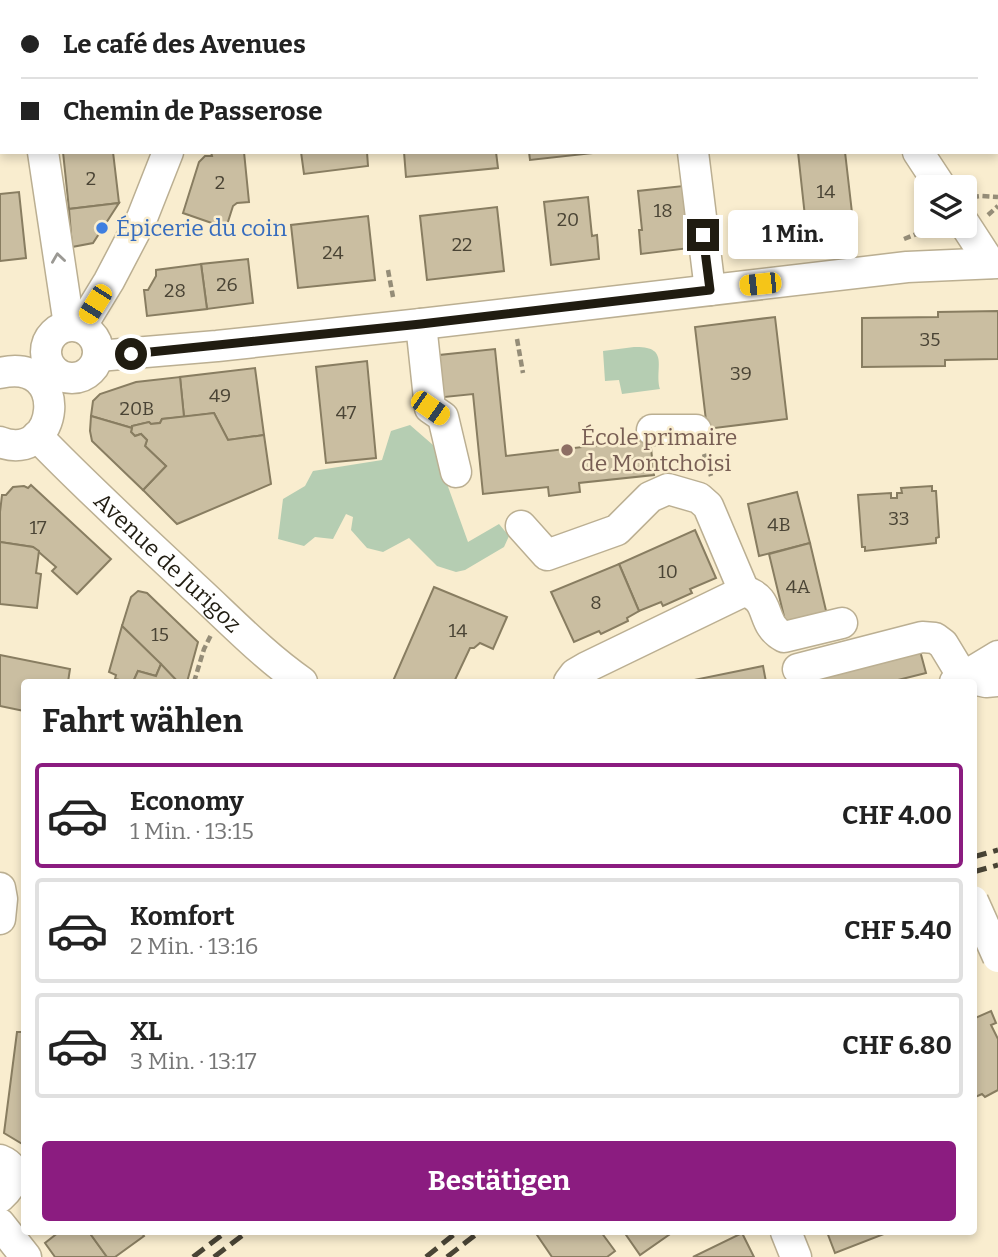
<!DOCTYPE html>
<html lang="de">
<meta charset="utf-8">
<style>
body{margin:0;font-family:Bitter,serif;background:#f6f6f6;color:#222;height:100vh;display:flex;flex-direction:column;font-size:26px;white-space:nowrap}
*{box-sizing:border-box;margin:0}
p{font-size:23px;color:#767676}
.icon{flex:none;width:38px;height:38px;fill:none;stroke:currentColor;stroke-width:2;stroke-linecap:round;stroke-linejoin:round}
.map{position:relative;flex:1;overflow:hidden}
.sheet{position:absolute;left:21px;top:679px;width:956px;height:556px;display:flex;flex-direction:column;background:#fff;border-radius:7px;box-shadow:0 4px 10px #0003}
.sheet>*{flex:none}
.banner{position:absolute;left:0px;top:0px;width:999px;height:154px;box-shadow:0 4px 10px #0003;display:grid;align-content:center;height:154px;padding:0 21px;background:#fff}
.buttons{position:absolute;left:914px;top:175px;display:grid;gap:14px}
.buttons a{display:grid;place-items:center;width:63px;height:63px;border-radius:7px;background:#fff;box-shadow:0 4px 10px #0003;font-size:35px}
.end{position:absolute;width:32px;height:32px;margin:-16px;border:9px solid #201c11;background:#fff;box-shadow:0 0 0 4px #fff}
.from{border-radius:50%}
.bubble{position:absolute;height:49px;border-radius:7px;background:#fff;box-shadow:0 4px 10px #0003;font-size:23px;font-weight:700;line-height:49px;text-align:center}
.car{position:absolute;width:21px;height:42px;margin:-21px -10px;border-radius:9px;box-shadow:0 0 5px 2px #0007;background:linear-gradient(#f5c518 24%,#345 0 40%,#f5c518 0 76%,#345 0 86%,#f5c518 0)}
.banner b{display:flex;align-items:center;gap:24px;height:66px;font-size:26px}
.banner b+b{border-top:2px solid #e0e0e0}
.banner i{width:18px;height:18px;background:#222}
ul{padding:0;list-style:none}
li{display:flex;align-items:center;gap:21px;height:105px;margin:0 14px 10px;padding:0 7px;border:4px solid #e0e0e0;border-radius:7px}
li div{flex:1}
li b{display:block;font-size:26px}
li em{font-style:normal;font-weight:700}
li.active{border-color:#8b1c80}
li>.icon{width:63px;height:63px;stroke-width:1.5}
h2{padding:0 21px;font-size:32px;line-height:84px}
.primary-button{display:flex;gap:14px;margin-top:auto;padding:14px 21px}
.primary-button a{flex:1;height:80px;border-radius:7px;background:#8b1c80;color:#fff;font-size:28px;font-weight:700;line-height:80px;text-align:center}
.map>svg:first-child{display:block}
.green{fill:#b5cdb2}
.building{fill:#cabea1;stroke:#887d61;stroke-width:2}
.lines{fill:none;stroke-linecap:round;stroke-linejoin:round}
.minor-casing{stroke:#bbaf92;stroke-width:33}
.path{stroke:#958d78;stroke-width:4.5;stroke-dasharray:7 3.5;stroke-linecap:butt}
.minor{stroke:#fff;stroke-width:30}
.rail{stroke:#494435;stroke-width:5;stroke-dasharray:14 7;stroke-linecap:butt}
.minor-bridge-casing{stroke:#bbaf92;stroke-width:33;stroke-linecap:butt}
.minor-bridge{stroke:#fff;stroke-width:30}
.oneway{stroke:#9b9994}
.route{stroke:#201c11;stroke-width:9}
.shop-dot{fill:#3f7fe0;stroke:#f9edcf;stroke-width:2.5}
.education-dot{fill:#8d6e63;stroke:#f9edcf;stroke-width:2.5}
.labels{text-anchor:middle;stroke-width:5;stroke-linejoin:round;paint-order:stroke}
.number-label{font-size:19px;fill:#4a4435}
.shop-label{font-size:23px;fill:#366cbe;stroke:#f9edcf;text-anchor:start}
.education-label{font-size:23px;fill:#785e54;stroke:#f9edcf;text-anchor:start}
.street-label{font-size:23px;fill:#201c11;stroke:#f9edcf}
</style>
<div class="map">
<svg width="998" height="1257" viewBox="0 0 998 1257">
<rect width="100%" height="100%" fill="#f9edcf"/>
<!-- green -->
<g class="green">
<path d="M 634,347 C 671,346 654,368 660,389 L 622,394 L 619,380 L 605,381 L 603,351 Z"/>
<polygon points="410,425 433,445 468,542 499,524 509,536 504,547 465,570 456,572 437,566 409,538 383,552 367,548 351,530 353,517 346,514 333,539 315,537 304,546 278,539 283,499 305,486 313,471 382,460 391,431"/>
</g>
<!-- building -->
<g class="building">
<polygon points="63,152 113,152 119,203 69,209"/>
<polygon points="211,152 244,152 249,202 237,203 233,206 226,228 183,213 199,162 205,156 212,156"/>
<polygon points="301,152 367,152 368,166 304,174"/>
<polygon points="404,152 496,152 498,168 406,177"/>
<polygon points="529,152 602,152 530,160"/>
<polygon points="798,152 845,152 854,230 807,235"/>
<polygon points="683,186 690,248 641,254 639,230 642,230 638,191"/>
<polygon points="19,192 26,258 0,261 0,194"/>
<polygon points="588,197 592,236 597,235 599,259 551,265 544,202"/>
<polygon points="119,203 93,243 72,247 69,209"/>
<polygon points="497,207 504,271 427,280 420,216"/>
<polygon points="368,216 375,280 298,288 291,225"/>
<polygon points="248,259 253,303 207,309 201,264"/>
<polygon points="201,264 207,309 147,316 144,290 148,290 156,276 156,270"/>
<polygon points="998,311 998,359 945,360 945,366 862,367 862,318 938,317 938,312"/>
<polygon points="775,317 787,419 707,429 695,327"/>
<polygon points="495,349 506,456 650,439 654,475 579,483 580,492 549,496 548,487 483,494 473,394 435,398 430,356"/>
<polygon points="367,361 376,458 326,463 316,367"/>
<polygon points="255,368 264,435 228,440 214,413 184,417 180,377"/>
<polygon points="180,377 184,417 162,419 160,423 151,424 149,422 132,426 132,428 91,416 93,401 100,394 136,382"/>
<polygon points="214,413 228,440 264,435 271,484 177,524 143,490 166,466 145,446 147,440 141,434 135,436 131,432 132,426 149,422 151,424 160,423 162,419"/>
<polygon points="91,416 132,428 131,432 135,436 141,434 147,440 145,446 166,466 143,490 92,441 90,431"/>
<polygon points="31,485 111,559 77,594 52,571 56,567 33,547 0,542 0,512 2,495 6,495 13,487 24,486 28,488"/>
<polygon points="932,486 932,491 936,491 939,537 936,538 936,543 865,551 865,547 862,547 858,495 891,493 891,498 897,498 897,493 902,493 901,488"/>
<polygon points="797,492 810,543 759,556 748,504"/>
<polygon points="695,530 716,578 690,589 692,593 663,606 661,602 639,611 619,564"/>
<polygon points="0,542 33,547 39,551 36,573 41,574 37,608 0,604"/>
<polygon points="810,543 828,619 787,629 769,554"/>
<polygon points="619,564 639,611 627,618 628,621 601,634 599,631 574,642 551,592"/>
<polygon points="434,587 507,617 493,649 480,643 474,648 470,648 454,682 397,682 393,681"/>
<polygon points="138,591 147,593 198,642 187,682 178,682 122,626 131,597"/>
<polygon points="122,626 161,664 156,676 138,671 133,682 129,682 115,679 116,675 109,672"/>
<polygon points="919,647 926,673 890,682 794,682"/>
<polygon points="0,655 70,669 68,682 24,682 24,711 0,706"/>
<polygon points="161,664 178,682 133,682 138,671 156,676"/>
<polygon points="763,666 766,682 689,682 689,681"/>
<polygon points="991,1011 996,1023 991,1025 998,1039 998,1090 985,1097 982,1094 973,1098 973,1019"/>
<polygon points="17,1032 24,1032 24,1145 4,1133"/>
<polygon points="59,1232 89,1232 107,1257 55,1257 45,1243"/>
<polygon points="89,1232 141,1232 144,1236 115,1257 107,1257"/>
<polygon points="535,1232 601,1232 615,1251 607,1257 552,1257"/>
<polygon points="624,1232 673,1232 640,1255"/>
<polygon points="827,1232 883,1232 884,1234 835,1253"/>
<polygon points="742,1233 754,1257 693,1257"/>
</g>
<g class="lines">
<!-- minor casing -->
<g class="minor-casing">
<g id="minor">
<polyline points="25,0 25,2"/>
<polyline points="182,0 182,2"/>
<polyline points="819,0 820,2"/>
<polyline points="43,152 69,325"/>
<polyline points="693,152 710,290"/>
<polyline points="918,152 941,187"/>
<polyline points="964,223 990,263"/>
<polyline points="421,324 430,408 443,417 456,472"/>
<circle cx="72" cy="352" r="26"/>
<polyline points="81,327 109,281 142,218 168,152"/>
<polyline points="98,356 217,346 421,324 907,267 998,263"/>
<path d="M 0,373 C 72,356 59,465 0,442"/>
<polyline points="652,430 696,430"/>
<path id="s1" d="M 37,436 C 87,488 141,537 193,586 C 228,618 263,655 302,682"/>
<polyline points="521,526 547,555 617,530 650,497 668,489 699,498 708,506 744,591"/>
<path d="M 744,591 C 773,599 759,624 784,637 L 842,623"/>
<polyline points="798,669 922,637 935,638 943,644 963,677 986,682 998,681"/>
<polyline points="569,682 575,674 587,667 744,591"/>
<polyline points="955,682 998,656"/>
<polyline points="0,888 2,899 0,919"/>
<path d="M 0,1160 C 22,1169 13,1185 0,1197"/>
<polyline points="0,1224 26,1257"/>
<polyline points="786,1232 796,1257"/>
</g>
</g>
<!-- path -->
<g class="path">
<polyline points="972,197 981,196 998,197"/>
<polyline points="988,215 998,206"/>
<polyline points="904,239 929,229"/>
<polyline points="388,270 393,297"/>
<polyline points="517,339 523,373"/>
<polyline points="704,454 711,476"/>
<polyline points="194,682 204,649 211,635"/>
</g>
<!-- minor -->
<use href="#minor" class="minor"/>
<!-- rail -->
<g class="rail">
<polyline points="973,857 998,850"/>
<polyline points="973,872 998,865"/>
<polyline points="973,934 998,924"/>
<polyline points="973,949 998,939"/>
<polyline points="193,1257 226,1232"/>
<polyline points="214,1257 247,1232"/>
<polyline points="426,1257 457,1232"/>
<polyline points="447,1257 479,1232"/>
</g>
<!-- minor-bridge casing -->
<g class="minor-bridge-casing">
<polyline id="minor-bridge" points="973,901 998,957"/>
</g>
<!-- minor-bridge -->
<use href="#minor-bridge" class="minor-bridge"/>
</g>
<!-- one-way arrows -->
<defs><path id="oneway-chevron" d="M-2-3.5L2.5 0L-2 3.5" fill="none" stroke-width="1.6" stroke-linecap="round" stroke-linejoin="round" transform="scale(1.75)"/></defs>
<use class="oneway" href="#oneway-chevron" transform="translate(58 258) rotate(-98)"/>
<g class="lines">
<!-- route -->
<polyline class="route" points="131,354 421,324 710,290 703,235"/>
</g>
<!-- markers -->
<circle class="shop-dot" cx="102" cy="228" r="7"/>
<circle class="education-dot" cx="567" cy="450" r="7"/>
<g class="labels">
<!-- number labels -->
<g class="number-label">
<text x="91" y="185">2</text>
<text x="220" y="189">2</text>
<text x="826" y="198">14</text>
<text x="663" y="217">18</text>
<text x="568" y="226">20</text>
<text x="462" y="251">22</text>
<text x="333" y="259">24</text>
<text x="227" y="291">26</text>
<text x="175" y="297">28</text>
<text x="930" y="346">35</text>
<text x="741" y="380">39</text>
<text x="220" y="402">49</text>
<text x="137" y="415">20B</text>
<text x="346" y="419">47</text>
<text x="899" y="525">33</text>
<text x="779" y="531">4B</text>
<text x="38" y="534">17</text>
<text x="668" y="578">10</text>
<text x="798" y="593">4A</text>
<text x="596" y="609">8</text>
<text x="458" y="637">14</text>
<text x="160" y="641">15</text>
</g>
<!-- shop labels -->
<g class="shop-label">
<text x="116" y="236">Épicerie du coin</text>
</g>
<!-- education labels -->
<g class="education-label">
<text x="581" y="445">École primaire<tspan x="581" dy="26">de Montchoisi</tspan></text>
</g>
<!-- street labels -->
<g class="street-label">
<text dy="8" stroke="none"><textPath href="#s1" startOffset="182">Avenue de Jurigoz</textPath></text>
</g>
</g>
</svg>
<div class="buttons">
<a><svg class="icon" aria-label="layers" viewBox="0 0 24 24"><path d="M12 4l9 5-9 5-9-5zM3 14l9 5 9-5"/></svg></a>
</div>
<i class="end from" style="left:131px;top:354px"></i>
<i class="end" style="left:703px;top:235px"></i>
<div class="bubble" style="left:728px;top:210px;width:130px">1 Min.</div>
<i class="car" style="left:760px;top:284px;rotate:264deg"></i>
<i class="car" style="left:95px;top:304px;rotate:212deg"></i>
<i class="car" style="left:430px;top:408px;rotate:125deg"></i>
<div class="banner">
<b><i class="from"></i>Le café des Avenues</b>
<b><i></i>Chemin de Passerose</b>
</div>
<section class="sheet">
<h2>Fahrt wählen</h2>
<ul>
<li class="active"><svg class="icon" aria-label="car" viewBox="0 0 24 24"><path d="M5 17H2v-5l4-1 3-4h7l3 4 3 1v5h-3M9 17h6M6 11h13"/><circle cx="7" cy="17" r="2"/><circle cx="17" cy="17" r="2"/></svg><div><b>Economy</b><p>1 Min. · 13:15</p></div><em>CHF 4.00</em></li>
<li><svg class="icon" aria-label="car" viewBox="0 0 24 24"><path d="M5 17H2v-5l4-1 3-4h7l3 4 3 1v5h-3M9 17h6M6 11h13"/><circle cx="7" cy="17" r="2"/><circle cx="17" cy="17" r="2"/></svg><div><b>Komfort</b><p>2 Min. · 13:16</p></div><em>CHF 5.40</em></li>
<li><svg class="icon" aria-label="car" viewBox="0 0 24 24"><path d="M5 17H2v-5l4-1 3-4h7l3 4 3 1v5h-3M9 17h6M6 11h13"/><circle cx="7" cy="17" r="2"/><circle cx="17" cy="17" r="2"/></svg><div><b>XL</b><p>3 Min. · 13:17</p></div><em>CHF 6.80</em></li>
</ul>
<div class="primary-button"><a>Bestätigen</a></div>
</section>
</div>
